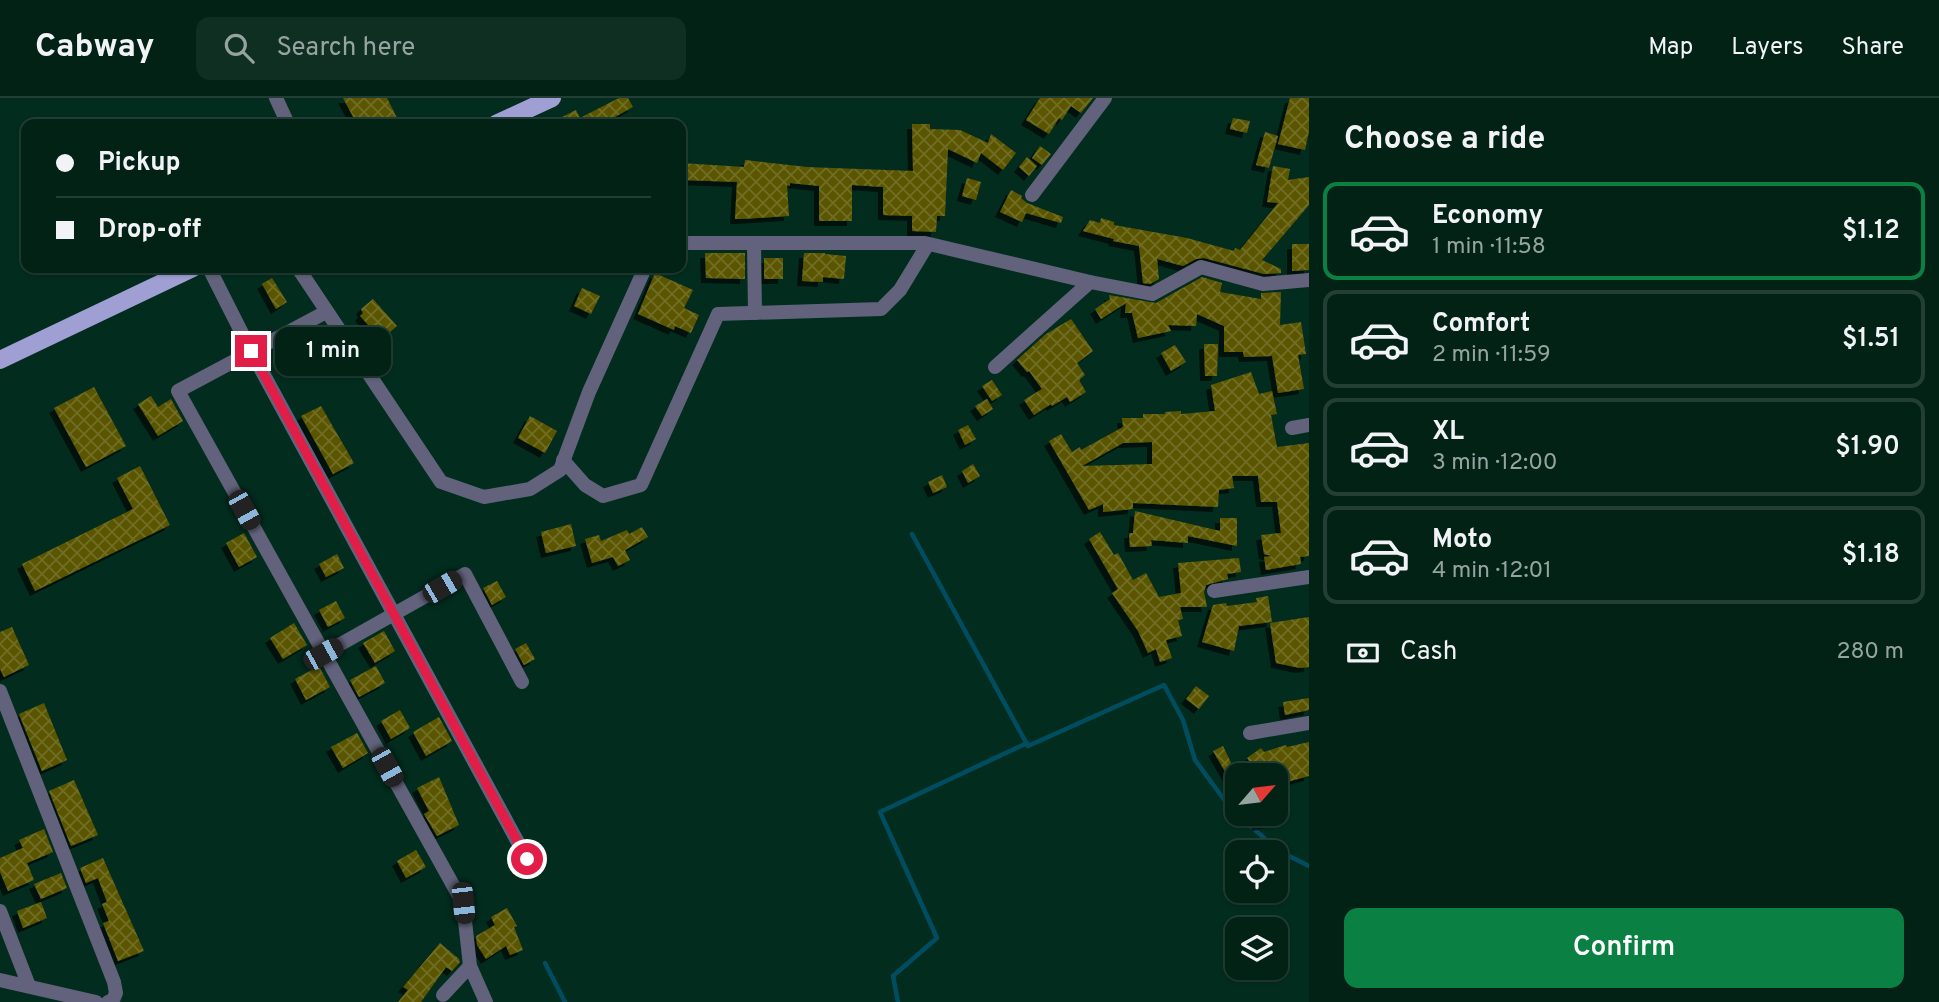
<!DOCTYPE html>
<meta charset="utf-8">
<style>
body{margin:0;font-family:Overpass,sans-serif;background:#102f23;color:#f1f3f6;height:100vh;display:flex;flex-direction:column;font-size:26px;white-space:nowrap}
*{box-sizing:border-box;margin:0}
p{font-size:23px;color:#96a4a1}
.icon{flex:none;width:38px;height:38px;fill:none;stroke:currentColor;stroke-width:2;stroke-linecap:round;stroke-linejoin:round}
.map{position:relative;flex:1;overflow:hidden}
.sheet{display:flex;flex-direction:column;background:#022216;width:630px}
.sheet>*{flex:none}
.guide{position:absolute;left:21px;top:21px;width:665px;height:154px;border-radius:14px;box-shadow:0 2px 5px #0004,0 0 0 2px #233f35;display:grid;align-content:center;height:154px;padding:0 35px;background:#022216}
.needle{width:46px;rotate:62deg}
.controls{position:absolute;left:1225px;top:665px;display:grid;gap:14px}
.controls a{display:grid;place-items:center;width:63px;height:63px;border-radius:14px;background:#022216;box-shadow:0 2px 5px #0004,0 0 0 2px #233f35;font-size:35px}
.end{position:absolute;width:32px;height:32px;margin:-16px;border:9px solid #e11d48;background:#fff;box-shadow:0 0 0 4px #fff}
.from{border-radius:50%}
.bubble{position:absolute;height:49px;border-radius:14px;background:#022216;box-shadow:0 2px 5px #0004,0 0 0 2px #233f35;font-size:23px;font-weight:600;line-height:49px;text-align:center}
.car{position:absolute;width:21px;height:42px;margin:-21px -10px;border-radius:9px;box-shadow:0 0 5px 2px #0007;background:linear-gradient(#222 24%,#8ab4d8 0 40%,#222 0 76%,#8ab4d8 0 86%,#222 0)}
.guide b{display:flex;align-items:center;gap:24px;height:66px;font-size:26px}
.guide b+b{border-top:2px solid #233f35}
.guide i{width:18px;height:18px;background:#f1f3f6}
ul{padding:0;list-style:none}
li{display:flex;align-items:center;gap:21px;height:98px;margin:0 14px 10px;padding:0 21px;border:4px solid #233f35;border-radius:14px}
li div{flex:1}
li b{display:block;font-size:26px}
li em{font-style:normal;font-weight:600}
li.on{border-color:#0b8043}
li>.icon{width:63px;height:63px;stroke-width:1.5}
h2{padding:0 35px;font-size:32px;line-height:84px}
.pay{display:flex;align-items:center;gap:18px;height:77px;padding:0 35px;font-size:26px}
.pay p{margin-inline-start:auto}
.action{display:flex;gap:14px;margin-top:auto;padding:14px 35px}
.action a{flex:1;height:80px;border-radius:14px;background:#0b8043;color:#fff;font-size:28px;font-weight:600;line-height:80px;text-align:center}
header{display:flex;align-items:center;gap:42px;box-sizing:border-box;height:98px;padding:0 35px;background:#022216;border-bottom:2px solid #233f35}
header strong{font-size:33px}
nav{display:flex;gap:38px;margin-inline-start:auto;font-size:24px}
.search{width:490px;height:63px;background:#102f23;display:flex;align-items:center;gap:18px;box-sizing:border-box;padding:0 24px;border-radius:14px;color:#96a4a1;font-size:26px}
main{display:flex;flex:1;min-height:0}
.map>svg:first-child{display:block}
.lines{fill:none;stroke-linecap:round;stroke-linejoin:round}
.stream{stroke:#004d62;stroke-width:4.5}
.building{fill:url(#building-cross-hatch);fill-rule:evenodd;filter:url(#shadow)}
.minor{stroke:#62627c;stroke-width:14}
.primary{stroke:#9f9fd4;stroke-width:18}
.route{stroke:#e11d48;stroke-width:9}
</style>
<header>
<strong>Cabway</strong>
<div class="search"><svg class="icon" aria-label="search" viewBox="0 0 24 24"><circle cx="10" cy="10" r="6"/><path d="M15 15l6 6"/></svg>Search here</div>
<nav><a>Map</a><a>Layers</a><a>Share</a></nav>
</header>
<main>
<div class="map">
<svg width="1309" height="904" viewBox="0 0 1309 904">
<defs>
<pattern id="building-cross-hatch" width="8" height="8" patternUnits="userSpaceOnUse" patternTransform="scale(1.75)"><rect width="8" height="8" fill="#5b5501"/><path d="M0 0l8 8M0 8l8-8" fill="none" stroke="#706d25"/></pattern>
<filter id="shadow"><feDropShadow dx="-5" dy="5" stdDeviation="0" flood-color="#0009"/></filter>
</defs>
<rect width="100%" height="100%" fill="#022d1e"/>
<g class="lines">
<!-- stream -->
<g class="stream">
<polyline points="912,436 1028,648 1164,587 1183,622 1195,662 1231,711 1279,753 1309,768"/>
<polyline points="545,865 565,904"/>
<polyline points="898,904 893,878 937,840 880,714 1027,645"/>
</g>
</g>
<!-- building -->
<g class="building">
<polygon points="343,0 387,0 400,26 357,26"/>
<polygon points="619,0 628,0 633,9 602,26 548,26 576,12 580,20"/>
<polygon points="1040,0 1093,0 1081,15 1071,8 1062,22 1059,20 1049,36 1026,22"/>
<polygon points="1290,0 1309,0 1309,33 1305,52 1278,46"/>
<polygon points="1233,20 1250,23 1247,35 1230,31"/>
<polygon points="912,26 930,26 930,31 960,32 988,45 991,36 1016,55 1003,72 981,55 977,65 948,51 945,118 937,118 936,134 912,133 912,118 883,117 883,89 852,87 852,123 819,123 819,88 790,85 790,88 787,87 789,118 741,121 735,121 737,84 681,82 681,65 744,69 745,62 807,69 913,73"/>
<polygon points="1265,34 1278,38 1269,70 1256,67"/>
<polygon points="1040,48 1051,56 1042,67 1032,60"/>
<polygon points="1027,59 1037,68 1029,78 1019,69"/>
<polygon points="1273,68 1290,71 1288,82 1309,79 1309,107 1262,162 1281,171 1281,175 1264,176 1204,160 1196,161 1183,168 1157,161 1159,181 1150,186 1143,185 1139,148 1113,143 1114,141 1083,133 1090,122 1100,125 1101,120 1114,124 1114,127 1187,140 1234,153 1235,150 1240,152 1278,105 1267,104"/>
<polygon points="967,80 981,84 976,102 962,98"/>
<polygon points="1011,92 1022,98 1021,100 1027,105 1063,119 1061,125 1026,115 1022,124 1000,114"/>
<polygon points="1292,146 1309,146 1309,172 1292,173"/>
<polygon points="705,155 745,155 745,181 706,180"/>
<polygon points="804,155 825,155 825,156 846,158 844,181 823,179 823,184 802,183"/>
<rect x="764" y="160" width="19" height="21"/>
<polygon points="655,175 693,192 684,210 699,217 691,235 675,228 674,232 638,216"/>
<polygon points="1202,179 1222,185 1220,194 1261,201 1261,195 1281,194 1280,227 1301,224 1306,256 1298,257 1304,291 1278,295 1272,258 1244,259 1243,254 1224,254 1224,228 1197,216 1196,228 1168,227 1171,233 1138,240 1132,215 1125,215 1126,205 1101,221 1095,211 1110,201 1109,197 1156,205"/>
<polygon points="272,180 287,204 276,211 262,186"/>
<polygon points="582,190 600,198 591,216 574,208"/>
<polygon points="373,201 397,228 367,254 358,240 372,231 360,218 363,215 361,211"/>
<polygon points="1071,221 1093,253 1077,265 1085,277 1079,282 1086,294 1070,304 1067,299 1052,308 1051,306 1034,317 1024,302 1042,291 1029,273 1027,274 1017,262 1046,236"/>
<polygon points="1204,246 1218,246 1217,278 1205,278"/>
<polygon points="1175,247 1186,264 1171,273 1161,255"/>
<path d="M 1251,274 L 1259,296 L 1272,293 L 1277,316 L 1271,317 L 1277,349 L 1309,345 L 1309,458 L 1300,459 L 1301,466 L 1266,472 L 1264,459 L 1272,458 L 1264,456 L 1261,437 L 1281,435 L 1277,404 L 1261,404 L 1258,378 L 1232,378 L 1234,390 L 1219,392 L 1218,409 L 1133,405 L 1133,411 L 1103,414 L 1103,406 L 1089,412 L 1049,343 L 1061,336 L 1072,354 L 1080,349 L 1081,352 L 1123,329 L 1122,320 L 1143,320 L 1143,316 L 1165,316 L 1165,314 L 1181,313 L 1181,316 L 1215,313 L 1211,287 ZM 1152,344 L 1152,366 L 1082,368 L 1123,345 Z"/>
<polygon points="992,282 1002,297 992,303 982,288"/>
<polygon points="94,289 126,348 86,369 54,310"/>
<polygon points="151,298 158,309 171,301 183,323 158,338 138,306"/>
<polygon points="987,301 993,311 982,318 975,308"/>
<polygon points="321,308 354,365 333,376 301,318"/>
<polygon points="530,318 557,333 545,355 518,340"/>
<polygon points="968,327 976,341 965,347 958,332"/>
<polygon points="973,366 980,378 968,385 962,373"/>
<polygon points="140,368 170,427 35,493 22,466 133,411 117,380"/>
<polygon points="942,377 947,389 933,395 928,384"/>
<polygon points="1135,413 1220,433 1220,420 1237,420 1237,448 1188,438 1188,445 1151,442 1152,448 1130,449 1129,435 1133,435"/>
<polygon points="571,426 576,448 546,455 541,434"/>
<polygon points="642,429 648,439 625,452 630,462 618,468 613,459 592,465 585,441 599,437 601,443 627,432 629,436"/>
<polygon points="1100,434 1114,457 1118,455 1133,482 1146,475 1159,499 1181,495 1178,465 1239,460 1241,474 1227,476 1228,481 1206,487 1204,494 1207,509 1180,509 1183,521 1178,522 1182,538 1166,542 1172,560 1160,564 1156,551 1148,555 1138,533 1112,495 1118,491 1089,441"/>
<polygon points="244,435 257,459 239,469 226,445"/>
<polygon points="337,456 344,470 326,479 319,466"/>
<polygon points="497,483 506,499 492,507 483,490"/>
<polygon points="1268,498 1272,524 1239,528 1234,553 1202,544 1213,507 1226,505 1227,508 1257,504 1256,500"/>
<polygon points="336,503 345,520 328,529 319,512"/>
<polygon points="1309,519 1309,569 1300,570 1276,565 1270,525"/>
<polygon points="294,525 307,547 283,561 270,540"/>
<polygon points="12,529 29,567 4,579 0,571 0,534"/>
<polygon points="384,533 395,553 375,565 363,545"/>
<polygon points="526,545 535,561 524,567 515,551"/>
<polygon points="319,568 330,589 306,602 295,581"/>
<polygon points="376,568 385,585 359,599 350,582"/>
<polygon points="1196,588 1209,598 1199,611 1186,601"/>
<polygon points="1309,600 1309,612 1285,617 1283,604"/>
<polygon points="44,605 67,662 42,673 19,616"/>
<polygon points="400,612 410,630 391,641 381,623"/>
<polygon points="439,619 452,643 426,658 413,634"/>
<polygon points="357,635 368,655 343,670 331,649"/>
<polygon points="1309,644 1309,678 1283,685 1279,669 1267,677 1259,677 1247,660 1261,650 1264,654 1286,647 1287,649"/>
<polygon points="1223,648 1237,677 1230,682 1213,653"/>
<polygon points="439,679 459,727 437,738 424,716 429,713 417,690"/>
<polygon points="74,682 98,737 71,748 49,693"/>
<polygon points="1254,716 1268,716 1271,725 1257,728"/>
<polygon points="44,731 53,754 27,765 34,782 8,793 0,774 0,760 23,750 19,742"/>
<polygon points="416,752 426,769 406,780 397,763"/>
<polygon points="103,760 144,853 118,863 103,825 109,823 102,806 107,804 98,780 86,785 80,770"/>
<polygon points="61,775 67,790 41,801 34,786"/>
<polygon points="41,804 47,820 23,830 17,813"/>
<polygon points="507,810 517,828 514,829 523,852 510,857 506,848 486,861 477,847 476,838 495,827 491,819"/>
<polygon points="440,845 459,861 460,864 452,873 446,869 421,904 398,904 408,892 403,889"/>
</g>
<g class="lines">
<!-- minor -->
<g class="minor">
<polyline points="276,0 288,26"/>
<polyline points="1032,97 1105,0"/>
<polyline points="681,145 925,145 1090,184"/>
<polyline points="754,145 755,215"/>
<polyline points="209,170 251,253 527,761"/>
<polyline points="298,170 441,384 484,399 530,391 560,372 589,294 645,170"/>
<polyline points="326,214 178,293 463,805 470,868 486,904"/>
<polyline points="995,269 1090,184 1152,196 1201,169 1263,186 1309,182"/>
<polyline points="1292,330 1309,327"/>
<polyline points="563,362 585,387 603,398 641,387 718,216 881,211 900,192 928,146"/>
<polyline points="1214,493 1309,479"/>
<polyline points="323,556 465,476 522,584"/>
<polyline points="0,593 114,884 116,895 113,902 108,904"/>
<polyline points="1250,635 1309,625"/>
<polyline points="0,813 29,888"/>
<polyline points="0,882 96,904"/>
<polyline points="443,897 470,868"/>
</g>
<!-- primary -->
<g class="primary">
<polyline points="496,26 552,0"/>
<polyline points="0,262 193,170"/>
</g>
</g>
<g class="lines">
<!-- route -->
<polyline class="route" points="251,253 527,761"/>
</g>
</svg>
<div class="controls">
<a><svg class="needle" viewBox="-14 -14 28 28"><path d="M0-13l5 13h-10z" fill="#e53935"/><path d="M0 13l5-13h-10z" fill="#96a4a1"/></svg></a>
<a><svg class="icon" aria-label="locate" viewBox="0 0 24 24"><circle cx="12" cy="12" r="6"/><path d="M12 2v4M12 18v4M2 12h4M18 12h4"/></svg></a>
<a><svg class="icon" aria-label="layers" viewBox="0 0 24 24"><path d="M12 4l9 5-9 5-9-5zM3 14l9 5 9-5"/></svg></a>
</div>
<i class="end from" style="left:527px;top:761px"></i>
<i class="end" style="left:251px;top:253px"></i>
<div class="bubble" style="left:275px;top:229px;width:116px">1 min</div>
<i class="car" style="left:244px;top:412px;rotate:151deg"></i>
<i class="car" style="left:442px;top:489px;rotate:60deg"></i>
<i class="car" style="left:323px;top:556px;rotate:61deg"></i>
<i class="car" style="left:387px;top:669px;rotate:151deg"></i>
<i class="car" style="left:463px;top:805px;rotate:174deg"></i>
<div class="guide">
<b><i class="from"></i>Pickup</b>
<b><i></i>Drop-off</b>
</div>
</div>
<section class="sheet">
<h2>Choose a ride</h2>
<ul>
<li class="on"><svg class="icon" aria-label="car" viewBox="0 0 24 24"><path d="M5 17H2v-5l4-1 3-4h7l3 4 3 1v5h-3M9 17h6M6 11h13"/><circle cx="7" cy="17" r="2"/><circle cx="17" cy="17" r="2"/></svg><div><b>Economy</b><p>1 min · 11:58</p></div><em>$1.12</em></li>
<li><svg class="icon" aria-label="car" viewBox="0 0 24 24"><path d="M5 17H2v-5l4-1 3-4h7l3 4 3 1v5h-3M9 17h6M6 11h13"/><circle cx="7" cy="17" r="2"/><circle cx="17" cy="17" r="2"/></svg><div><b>Comfort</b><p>2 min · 11:59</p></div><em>$1.51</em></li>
<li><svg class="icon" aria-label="car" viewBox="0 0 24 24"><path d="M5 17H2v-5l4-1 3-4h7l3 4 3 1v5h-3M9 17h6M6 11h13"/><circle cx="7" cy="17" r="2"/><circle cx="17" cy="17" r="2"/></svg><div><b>XL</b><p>3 min · 12:00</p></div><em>$1.90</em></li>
<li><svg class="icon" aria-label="car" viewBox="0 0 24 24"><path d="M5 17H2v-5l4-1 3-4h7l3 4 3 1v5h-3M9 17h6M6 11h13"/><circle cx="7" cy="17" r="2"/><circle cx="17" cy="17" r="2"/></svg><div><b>Moto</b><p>4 min · 12:01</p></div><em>$1.18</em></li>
</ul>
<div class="pay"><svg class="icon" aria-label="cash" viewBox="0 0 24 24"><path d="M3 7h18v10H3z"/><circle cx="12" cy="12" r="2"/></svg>Cash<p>280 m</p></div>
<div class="action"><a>Confirm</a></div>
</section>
</main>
